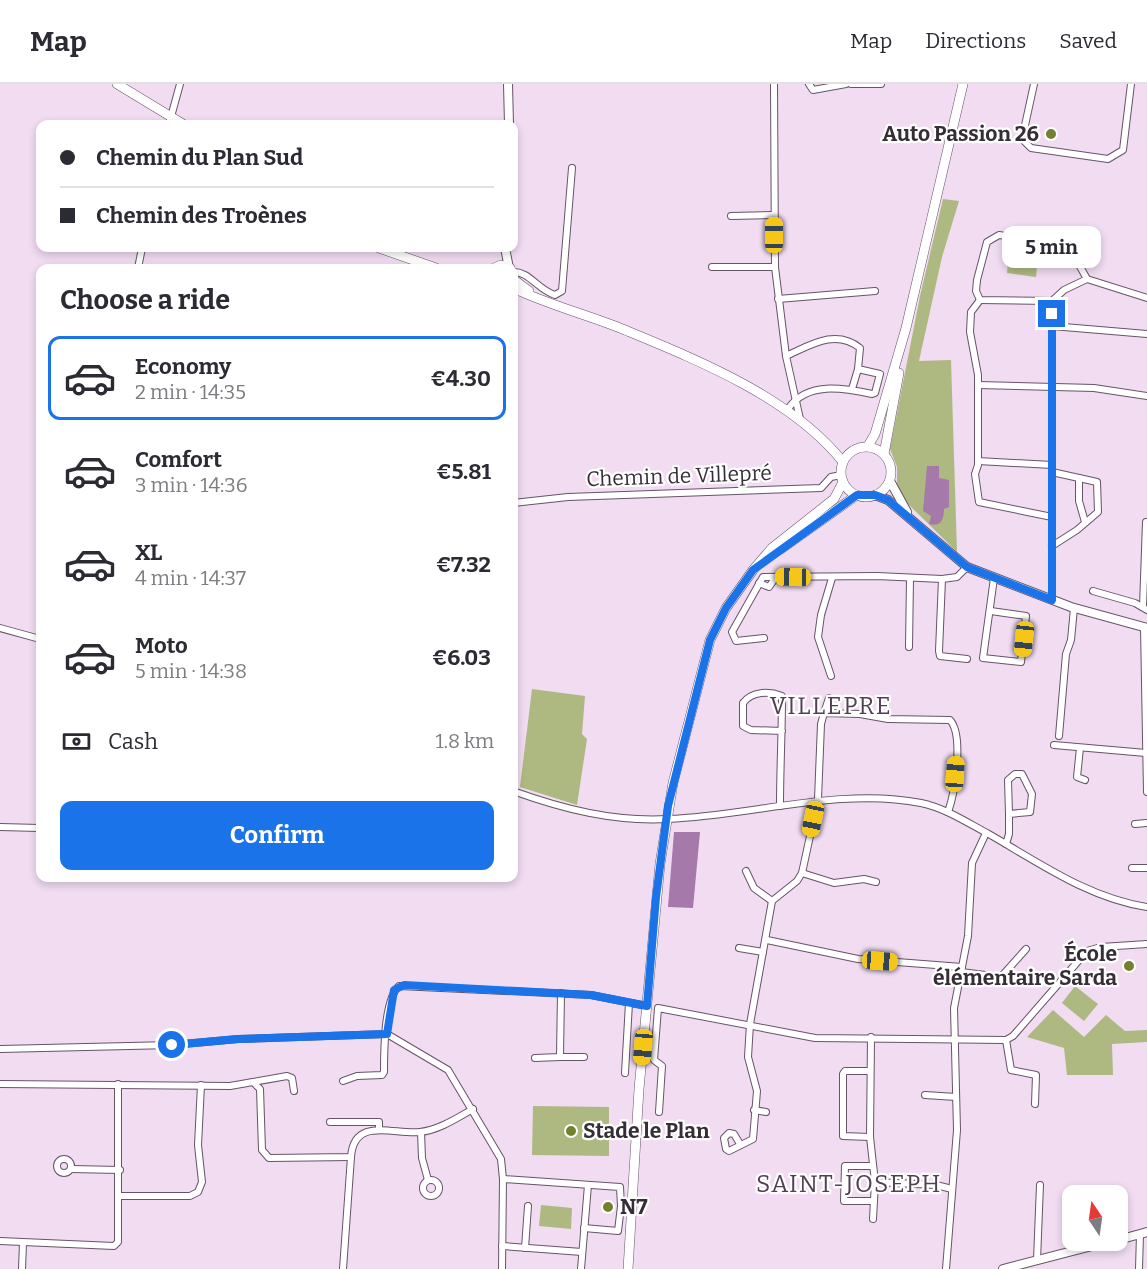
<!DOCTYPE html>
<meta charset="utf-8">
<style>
body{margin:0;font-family:Bitter,serif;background:#f7f7f7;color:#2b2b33;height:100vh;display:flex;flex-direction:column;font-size:22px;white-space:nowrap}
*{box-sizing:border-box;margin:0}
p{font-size:20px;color:#7c7c81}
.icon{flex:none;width:33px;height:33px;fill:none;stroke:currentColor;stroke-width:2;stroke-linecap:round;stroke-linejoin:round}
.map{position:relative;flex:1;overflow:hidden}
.side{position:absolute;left:36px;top:180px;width:482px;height:618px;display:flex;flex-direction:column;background:#fff;border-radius:12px;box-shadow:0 3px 9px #0003}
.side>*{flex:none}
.guide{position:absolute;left:36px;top:36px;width:482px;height:132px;border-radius:12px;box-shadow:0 3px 9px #0003;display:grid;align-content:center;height:132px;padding:0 24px;background:#fff}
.needle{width:39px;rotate:347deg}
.controls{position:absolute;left:1062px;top:1101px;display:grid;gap:12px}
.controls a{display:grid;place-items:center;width:66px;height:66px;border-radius:12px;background:#fff;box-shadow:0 3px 9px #0003;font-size:30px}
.end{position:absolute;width:27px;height:27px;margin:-14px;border:8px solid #1a73e8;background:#fff;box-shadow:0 0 0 3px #fff}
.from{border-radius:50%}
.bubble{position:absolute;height:42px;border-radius:12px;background:#fff;box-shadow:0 3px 9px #0003;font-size:20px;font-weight:700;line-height:42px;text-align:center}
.car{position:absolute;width:18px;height:36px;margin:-18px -9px;border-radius:8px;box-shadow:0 0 4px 2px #0007;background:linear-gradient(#f5c518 24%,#345 0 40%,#f5c518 0 76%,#345 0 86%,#f5c518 0)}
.guide b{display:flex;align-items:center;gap:21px;height:57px;font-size:22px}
.guide b+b{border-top:2px solid #e1e1e2}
.guide i{width:15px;height:15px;background:#2b2b33}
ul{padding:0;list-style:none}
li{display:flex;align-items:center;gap:18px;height:84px;margin:0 12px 9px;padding:0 12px;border:3px solid transparent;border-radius:12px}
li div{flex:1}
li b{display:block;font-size:22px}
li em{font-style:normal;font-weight:700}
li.selected{border-color:#1a73e8}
li>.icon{width:54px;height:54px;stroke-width:1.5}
h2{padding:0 24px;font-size:27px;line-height:72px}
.pay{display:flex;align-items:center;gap:15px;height:66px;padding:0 24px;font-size:22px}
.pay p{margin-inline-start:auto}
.button{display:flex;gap:12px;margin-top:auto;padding:12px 24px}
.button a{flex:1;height:69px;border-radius:12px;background:#1a73e8;color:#fff;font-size:24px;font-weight:700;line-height:69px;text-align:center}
header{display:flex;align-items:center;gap:36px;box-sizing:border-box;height:84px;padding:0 30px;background:#fff;border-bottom:2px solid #e1e1e2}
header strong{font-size:28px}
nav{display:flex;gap:33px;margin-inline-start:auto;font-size:21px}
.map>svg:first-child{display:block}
.green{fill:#aeb982}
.water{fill:#a579a9}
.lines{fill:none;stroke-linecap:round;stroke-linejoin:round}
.street-casing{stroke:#665467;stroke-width:8}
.secondary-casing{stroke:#665467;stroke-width:10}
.primary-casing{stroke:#665467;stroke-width:10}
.street{stroke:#fff;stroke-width:6}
.secondary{stroke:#fff;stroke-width:8}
.primary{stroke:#fff;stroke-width:9}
.route{stroke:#1a73e8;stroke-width:8}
.poi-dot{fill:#73802d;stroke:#fff;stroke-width:2}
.labels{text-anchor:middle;stroke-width:4.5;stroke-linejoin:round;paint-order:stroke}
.poi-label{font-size:21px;font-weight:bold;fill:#362e36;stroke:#fff;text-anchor:end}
.street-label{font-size:21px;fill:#362e36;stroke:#fff}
.quarter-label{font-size:24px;letter-spacing:1.5px;fill:#514052;stroke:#fff}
</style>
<header>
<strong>Map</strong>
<nav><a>Map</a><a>Directions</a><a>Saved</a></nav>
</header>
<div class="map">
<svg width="1147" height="1185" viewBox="0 0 1147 1185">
<rect width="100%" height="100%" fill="#f1dcf2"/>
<!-- green -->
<g class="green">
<polygon points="943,115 959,117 942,173 919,277 951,276 957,468 904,416 897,401 897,383 890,365 920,212"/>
<polygon points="1008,177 1037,182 1036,193 1007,189"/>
<polygon points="513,601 518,604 513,666"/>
<polygon points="532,605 585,612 582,650 587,655 577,721 520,703"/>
<polygon points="1075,902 1098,920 1084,937 1062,919"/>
<polygon points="1053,926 1084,953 1106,931 1125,947 1147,946 1147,958 1112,960 1113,991 1067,991 1064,964 1027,953"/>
<polygon points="533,1022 609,1023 609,1072 532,1071"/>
<polygon points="541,1121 572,1124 571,1145 539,1142"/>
</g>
<!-- water -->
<g class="water">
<path d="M 927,382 L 939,382 L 939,394 L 949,396 L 949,423 L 944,425 C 944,437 940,443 929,440 L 931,432 L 923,427 Z"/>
<polygon points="674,748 700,748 693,824 668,823"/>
</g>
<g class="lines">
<!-- street casing -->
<g class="street-casing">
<g id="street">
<polyline points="774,0 775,183 786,272 800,335"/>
<polyline points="809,0 813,6 846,0"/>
<polyline points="851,0 881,0"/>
<polyline points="1034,0 1024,46 1024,57 1031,64 1108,75 1123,66 1131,0"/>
<polyline points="169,40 180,0"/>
<polyline points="731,132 774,131"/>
<polyline points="712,183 775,183"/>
<polyline points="138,184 142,164"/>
<path d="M 513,188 C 529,187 538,206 555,211 L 562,207 L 572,84"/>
<polyline points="1087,195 1068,161 999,151 987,158 977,196 976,207 980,216 1052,217 1064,206 1087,195 1147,214"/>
<polyline points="778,215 875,207"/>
<polyline points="980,216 971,228 970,248 978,291 978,381 975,390 979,418 1052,433"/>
<polyline points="1052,242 1147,250"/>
<path d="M 786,272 C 809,262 835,244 860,264 L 858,285"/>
<polyline points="978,301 1094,304 1147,312"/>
<path d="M 788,325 C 807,297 843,304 872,310 L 875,309 L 880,290 L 858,285 L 852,305"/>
<polyline points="978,377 1052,381"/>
<polyline points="1079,394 1079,417 1085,438"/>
<polyline points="513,419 568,413 821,404 831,393 841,391"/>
<polyline points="1052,462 1077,446 1098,428 1097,398 1052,388"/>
<polyline points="942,495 939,567 940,572 967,575"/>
<polyline points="759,499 769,503 776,493"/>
<polyline points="1093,507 1135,519 1147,526"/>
<polyline points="1052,516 1052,217"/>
<polyline points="1143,523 1146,438"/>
<polyline points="991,527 1026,532 1021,578 983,574 994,494"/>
<polyline points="1144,543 1147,708"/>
<polyline points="0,544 40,555"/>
<polyline points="764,554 736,557 732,548 763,493 877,492 942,495 957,493 967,483"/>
<polyline points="909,563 910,494"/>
<polyline points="831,592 818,553 821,531 832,494"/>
<polyline points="824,629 829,614"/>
<polyline points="1059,652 1066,570 1071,556 1074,524"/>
<polyline points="1054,661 1146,669"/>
<polyline points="1080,664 1077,693 1085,696"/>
<path d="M 513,707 C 563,725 614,738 668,735 C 750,732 840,703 921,719 C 945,724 966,738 987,749 C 1038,778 1088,814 1147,823"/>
<path d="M 780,722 C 780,685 782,649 782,612 C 769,607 752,607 743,619 L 743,642 L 751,646 L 782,647"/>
<polyline points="1135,740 1147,739"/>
<polyline points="0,743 40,744"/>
<polyline points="1006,760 1009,750 1009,730 1030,728 1032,710 1022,690 1015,690 1008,696 1009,730"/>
<polyline points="1132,784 1147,784"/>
<polyline points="746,787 754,804 772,817"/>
<polyline points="802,789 834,799 864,795 876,798"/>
<polyline points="767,856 858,875 962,883"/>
<polyline points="739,864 763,868"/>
<polyline points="961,888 1001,893 1026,865"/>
<polyline points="871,953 870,1053 875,1098 873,1135"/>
<polyline points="1006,956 1011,986 1036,991 1035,1020"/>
<polyline points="0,965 172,961 238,955 387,950 448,986 501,1075 503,1095 502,1185"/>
<polyline points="560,973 584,973"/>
<polyline points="535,974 560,973 561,909"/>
<polyline points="870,987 845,987 843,990 843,1052 870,1053"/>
<polyline points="625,989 629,919"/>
<path d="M 343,997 L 357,992 L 382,991 L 384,988 C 384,968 384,915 399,902 L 591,911 L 647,922"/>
<polyline points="253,998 287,992 292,994 294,1007"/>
<path d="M 0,1000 L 230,1002 L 253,998 L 260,1005 L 262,1066 L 269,1074 L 351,1073 C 354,1032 394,1051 420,1048 C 439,1046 457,1034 473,1025"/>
<polyline points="925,1011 956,1013"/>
<polyline points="754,1026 766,1028"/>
<polyline points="659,1028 662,982 654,976 658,924 815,954 1006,956 1013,952 1087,867 1101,863 1147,860"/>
<polyline points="330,1038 379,1038 379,1046"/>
<polyline points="421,1048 422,1074 428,1096"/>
<path d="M 740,1060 L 734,1050 L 729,1049 L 724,1054 L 726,1065 L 729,1067 L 753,1055 L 757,1007 L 748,973 L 750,940 L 772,817 L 797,797 L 802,789 L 818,715 L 821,640 L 824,629 L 860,630 L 888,635 L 950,636 C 964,651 955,709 948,728"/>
<circle cx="64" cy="1082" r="7"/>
<polyline points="71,1085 120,1086"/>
<polyline points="503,1095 620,1103 621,1122 618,1147 584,1144"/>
<circle cx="431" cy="1104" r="8"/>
<polyline points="875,1098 936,1101 952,1105"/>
<polyline points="119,1112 190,1112 198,1108 202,1098 198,1061 201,1001"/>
<polyline points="873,1117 844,1117 845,1082 873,1082"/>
<polyline points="0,1157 114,1162 118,1158 118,1000"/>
<polyline points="502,1162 582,1168"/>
<polyline points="525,1164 528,1122"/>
<polyline points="1037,1176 1040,1101"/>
<polyline points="22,1185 23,1159"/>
<polyline points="343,1185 351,1073"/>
<polyline points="581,1185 588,1101"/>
<polyline points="946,1185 957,1046 954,924 968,852 972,779 986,749"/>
<polyline points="1139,1185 1140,1150"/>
</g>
</g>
<!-- secondary casing -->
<g class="secondary-casing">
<g id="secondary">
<polyline points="508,0 509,40"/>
<polyline points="505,164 509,184"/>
<polyline points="890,397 907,428"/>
<polyline points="875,411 888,416 967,483 1071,523 1147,544"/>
<polyline points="1118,1156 1147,1148"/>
<polyline points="1003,1185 1115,1156"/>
</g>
</g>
<!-- primary casing -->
<g class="primary-casing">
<g id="primary">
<polyline points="117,0 183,40"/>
<polyline points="379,164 436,184"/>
<polyline points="494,184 501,181 510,184"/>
<polyline points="513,195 529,207"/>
<path d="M 513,204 C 549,221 588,231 625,246 C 700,277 792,314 843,378"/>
<polyline points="868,362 875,350 906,244 963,0"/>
<circle cx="866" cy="388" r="25"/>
<polyline points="884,370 899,289"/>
<polyline points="781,465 857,411"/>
<polyline points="628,1185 639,1005 660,780 673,699 710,556 726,524 753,486 772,464 834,415 843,398"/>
</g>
</g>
<!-- street -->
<use href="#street" class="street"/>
<!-- secondary -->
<use href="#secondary" class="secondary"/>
<!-- primary -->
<use href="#primary" class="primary"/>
</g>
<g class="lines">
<!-- route -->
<polyline class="route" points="172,961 238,955 387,950 394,906 404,901 591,911 647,922 656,813 668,722 710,556 726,524 753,486 857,411 875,411 888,416 967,483 1052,516 1052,230"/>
</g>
<!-- markers -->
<g class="poi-dot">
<circle cx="1051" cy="50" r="6"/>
<circle cx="1129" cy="882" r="6"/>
<circle cx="571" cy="1047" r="6"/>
<circle cx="608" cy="1123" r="6"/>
</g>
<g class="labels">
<!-- poi labels -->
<g class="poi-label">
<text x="1039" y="57">Auto Passion 26</text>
<text x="1117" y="877">École<tspan x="1117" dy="24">élémentaire Sarda</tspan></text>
<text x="583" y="1054" text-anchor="start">Stade le Plan</text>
<text x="620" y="1130" text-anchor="start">N7</text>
</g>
<!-- street labels -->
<g class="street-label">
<text transform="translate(679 392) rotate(-2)" y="7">Chemin de Villepré</text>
</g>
<!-- quarter labels -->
<g class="quarter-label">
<text x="831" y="630">VILLEPRE</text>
<text x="849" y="1108">SAINT-JOSEPH</text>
</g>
</g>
</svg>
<div class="controls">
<a><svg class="needle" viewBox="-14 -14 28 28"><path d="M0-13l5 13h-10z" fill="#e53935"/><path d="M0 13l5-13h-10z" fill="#7c7c81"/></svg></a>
</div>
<i class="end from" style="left:172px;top:961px"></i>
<i class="end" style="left:1052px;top:230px"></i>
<div class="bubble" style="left:1002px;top:142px;width:99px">5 min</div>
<i class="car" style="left:774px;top:151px;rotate:0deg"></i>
<i class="car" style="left:793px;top:493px;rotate:271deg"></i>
<i class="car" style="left:1024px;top:555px;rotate:186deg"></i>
<i class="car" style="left:955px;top:690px;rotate:4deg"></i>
<i class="car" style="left:813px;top:735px;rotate:192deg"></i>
<i class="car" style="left:880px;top:877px;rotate:94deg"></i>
<i class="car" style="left:643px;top:963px;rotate:185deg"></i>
<div class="guide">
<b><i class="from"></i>Chemin du Plan Sud</b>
<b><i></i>Chemin des Troènes</b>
</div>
<section class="side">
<h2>Choose a ride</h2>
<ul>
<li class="selected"><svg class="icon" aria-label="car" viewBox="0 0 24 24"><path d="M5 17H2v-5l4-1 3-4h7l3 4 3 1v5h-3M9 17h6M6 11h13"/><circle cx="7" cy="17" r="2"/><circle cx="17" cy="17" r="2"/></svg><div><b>Economy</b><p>2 min · 14:35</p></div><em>€4.30</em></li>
<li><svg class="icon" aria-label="car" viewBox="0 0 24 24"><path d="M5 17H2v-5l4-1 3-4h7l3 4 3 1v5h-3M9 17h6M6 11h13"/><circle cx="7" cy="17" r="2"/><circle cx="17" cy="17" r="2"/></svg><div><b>Comfort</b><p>3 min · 14:36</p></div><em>€5.81</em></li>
<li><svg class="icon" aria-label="car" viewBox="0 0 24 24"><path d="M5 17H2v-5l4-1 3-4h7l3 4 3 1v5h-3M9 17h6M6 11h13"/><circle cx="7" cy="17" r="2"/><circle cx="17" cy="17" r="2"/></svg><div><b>XL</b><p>4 min · 14:37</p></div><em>€7.32</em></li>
<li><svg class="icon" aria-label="car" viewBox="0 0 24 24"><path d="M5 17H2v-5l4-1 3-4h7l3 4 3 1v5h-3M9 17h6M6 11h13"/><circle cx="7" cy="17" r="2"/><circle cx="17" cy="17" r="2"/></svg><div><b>Moto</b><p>5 min · 14:38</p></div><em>€6.03</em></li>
</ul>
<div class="pay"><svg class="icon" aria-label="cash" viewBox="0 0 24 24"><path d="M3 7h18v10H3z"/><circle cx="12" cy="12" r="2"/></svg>Cash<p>1.8 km</p></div>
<div class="button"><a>Confirm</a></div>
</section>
</div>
